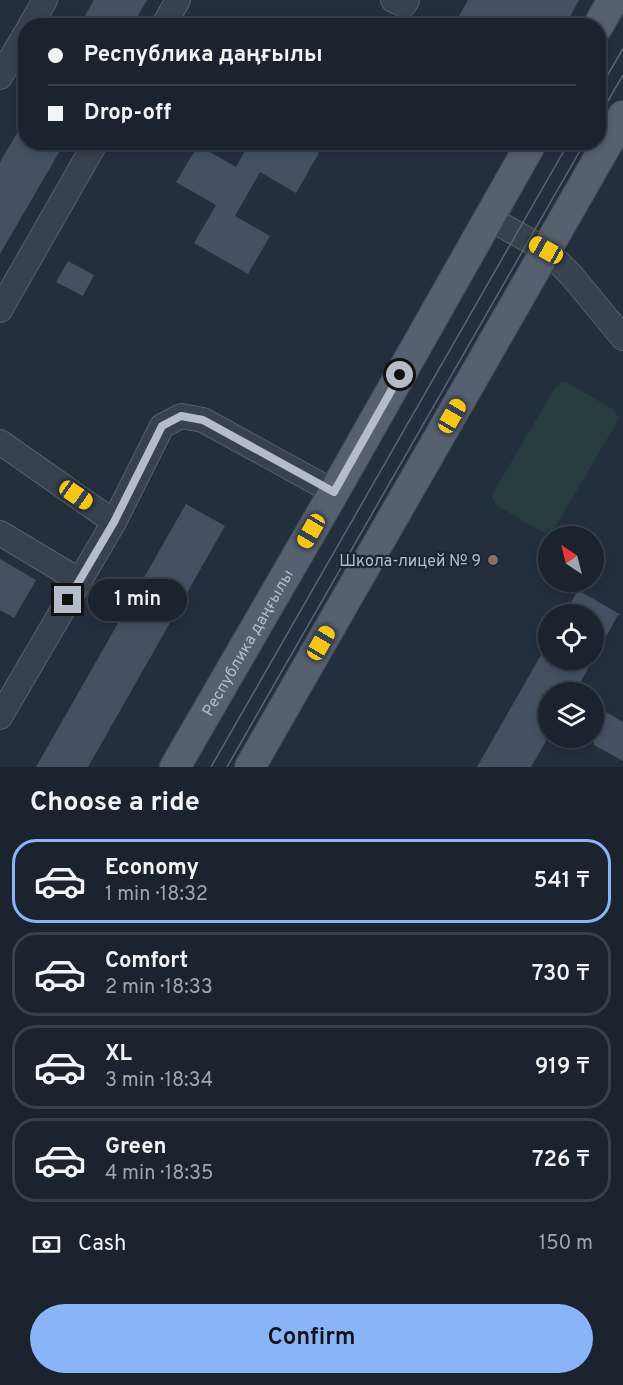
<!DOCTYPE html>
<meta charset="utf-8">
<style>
body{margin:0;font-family:Overpass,sans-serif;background:#282f3a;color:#f1f3f6;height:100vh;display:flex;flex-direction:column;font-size:22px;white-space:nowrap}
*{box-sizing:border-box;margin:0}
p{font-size:20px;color:#a0a4aa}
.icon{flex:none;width:33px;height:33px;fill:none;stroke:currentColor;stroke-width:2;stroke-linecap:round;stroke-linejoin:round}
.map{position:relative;height:767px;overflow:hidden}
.details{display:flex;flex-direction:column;background:#1b232e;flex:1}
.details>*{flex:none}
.banner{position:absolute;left:18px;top:18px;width:588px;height:132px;border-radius:24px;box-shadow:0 3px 9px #0003,0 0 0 2px #39404a;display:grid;align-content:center;height:132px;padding:0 30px;background:#1b232e}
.needle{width:39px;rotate:325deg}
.controls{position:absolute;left:538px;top:526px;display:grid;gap:12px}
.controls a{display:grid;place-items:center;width:66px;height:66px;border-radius:50%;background:#1b232e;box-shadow:0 3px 9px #0003,0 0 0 2px #39404a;font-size:30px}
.end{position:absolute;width:27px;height:27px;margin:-14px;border:8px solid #b4bcc9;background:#111;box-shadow:0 0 0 3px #111}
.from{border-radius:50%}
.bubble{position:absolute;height:42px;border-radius:21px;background:#1b232e;box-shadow:0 3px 9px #0003,0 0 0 2px #39404a;font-size:20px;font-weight:600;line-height:42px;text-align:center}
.car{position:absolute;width:18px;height:36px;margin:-18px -9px;border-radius:8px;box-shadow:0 0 4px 2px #0007;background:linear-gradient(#f5c518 24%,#345 0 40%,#f5c518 0 76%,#345 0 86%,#f5c518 0)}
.banner b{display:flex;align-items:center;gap:21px;height:57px;font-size:22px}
.banner b+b{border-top:2px solid #39404a}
.banner i{width:15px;height:15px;background:#f1f3f6}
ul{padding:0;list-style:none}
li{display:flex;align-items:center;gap:18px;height:84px;margin:0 12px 9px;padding:0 18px;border:3px solid #39404a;border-radius:24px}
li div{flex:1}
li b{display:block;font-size:22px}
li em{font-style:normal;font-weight:600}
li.current{border-color:#8ab4f8}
li>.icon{width:54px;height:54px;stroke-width:1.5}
h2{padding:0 30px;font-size:27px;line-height:72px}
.pay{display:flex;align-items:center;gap:15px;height:66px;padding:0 30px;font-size:22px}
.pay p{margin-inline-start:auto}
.button{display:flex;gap:12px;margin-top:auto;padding:12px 30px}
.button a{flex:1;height:69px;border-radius:36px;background:#8ab4f8;color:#111;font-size:24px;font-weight:600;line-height:69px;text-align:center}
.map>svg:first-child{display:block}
.green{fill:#263c3f}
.building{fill:#455162}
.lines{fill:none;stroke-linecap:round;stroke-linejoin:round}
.minor-casing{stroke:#565f6c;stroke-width:26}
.major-casing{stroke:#414a57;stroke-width:32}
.minor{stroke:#38414e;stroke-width:24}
.major{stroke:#56606e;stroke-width:30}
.tram{stroke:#5a6575;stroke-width:1.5}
.route{stroke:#b4bcc9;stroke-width:8}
.education-dot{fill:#8d6e63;stroke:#1d2633;stroke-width:2}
.labels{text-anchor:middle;stroke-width:4.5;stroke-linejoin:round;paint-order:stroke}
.poi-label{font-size:16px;fill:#b4bcc9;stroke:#1d2633;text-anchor:end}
.street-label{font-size:16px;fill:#b4bcc9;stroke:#1d2633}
</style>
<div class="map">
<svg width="623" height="767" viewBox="0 0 623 767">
<rect width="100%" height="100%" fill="#242f3e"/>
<!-- green -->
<polygon class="green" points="563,382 568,383 614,410 618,417 617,422 554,529 551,532 542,532 496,505 492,498 493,493 556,386"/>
<!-- building -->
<g class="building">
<polygon points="94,0 147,0 132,26 79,26"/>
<polygon points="468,0 579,0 565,26 471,26 458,18"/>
<polygon points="26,118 26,142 65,142 0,254 0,162"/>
<polygon points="250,142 300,142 319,153 296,193 260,172 235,216 270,236 248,274 194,243 216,205 176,182 198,145 236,167"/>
<polygon points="68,261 94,275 83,296 56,282"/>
<polygon points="186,504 225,526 88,767 36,767"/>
<polygon points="0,559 36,580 14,618 0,610"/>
<polygon points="578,590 621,615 618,615 594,658 594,615 564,615"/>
<polygon points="549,641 549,660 593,660 574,693 549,693 549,736 531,767 477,767"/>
<polygon points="594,705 623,722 623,761 594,745"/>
</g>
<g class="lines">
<!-- minor casing -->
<g class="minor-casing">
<g id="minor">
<polyline points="393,0 404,5 407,0"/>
<polyline points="30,26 45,0"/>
<polyline points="163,26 178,0"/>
<polyline points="0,77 26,33"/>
<polyline points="489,218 546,250 571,275 623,338"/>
<polyline points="0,310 96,142"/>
<polyline points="0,442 114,522"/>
<polyline points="0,533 80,581"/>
<polyline points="0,717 114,522 162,426 181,416 203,420 334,492"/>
</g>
</g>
<!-- major casing -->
<g class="major-casing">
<g id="major">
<polyline points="598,26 613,0"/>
<path id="s1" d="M 175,767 L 334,492 L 532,142"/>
<polyline points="250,767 623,116"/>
</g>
</g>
<!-- minor -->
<use href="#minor" class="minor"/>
<!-- major -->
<use href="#major" class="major"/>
<!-- tram -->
<g class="tram">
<polyline points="598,91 623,49"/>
<polyline points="598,118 623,75"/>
<polyline points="211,767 569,142"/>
<polyline points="227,767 585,142"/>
</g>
</g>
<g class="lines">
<!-- route -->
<polyline class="route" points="68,600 114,522 162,426 181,416 203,420 334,492 400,375"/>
</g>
<!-- markers -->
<circle class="education-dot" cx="493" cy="560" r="6"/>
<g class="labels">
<!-- poi labels -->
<g class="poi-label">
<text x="481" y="566">Школа-лицей № 9</text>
</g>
<!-- street labels -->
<g class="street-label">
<text dy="6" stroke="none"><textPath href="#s1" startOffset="144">Республика даңғылы</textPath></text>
</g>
</g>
</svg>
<div class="controls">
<a><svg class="needle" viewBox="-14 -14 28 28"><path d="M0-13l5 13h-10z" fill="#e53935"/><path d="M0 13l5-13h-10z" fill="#a0a4aa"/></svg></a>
<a><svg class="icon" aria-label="locate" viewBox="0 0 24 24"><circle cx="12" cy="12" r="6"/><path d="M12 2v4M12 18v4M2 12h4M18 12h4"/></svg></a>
<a><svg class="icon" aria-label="layers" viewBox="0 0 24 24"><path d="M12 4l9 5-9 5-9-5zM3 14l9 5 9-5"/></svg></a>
</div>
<i class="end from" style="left:400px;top:375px"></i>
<i class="end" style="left:68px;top:600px"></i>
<div class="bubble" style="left:88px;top:579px;width:99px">1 min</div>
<i class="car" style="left:546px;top:250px;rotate:299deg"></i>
<i class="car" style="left:452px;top:416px;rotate:30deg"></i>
<i class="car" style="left:76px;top:495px;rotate:125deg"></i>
<i class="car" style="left:311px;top:531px;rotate:210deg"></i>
<i class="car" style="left:321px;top:643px;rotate:30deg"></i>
<div class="banner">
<b><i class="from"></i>Республика даңғылы</b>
<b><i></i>Drop-off</b>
</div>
</div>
<section class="details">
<h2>Choose a ride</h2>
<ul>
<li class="current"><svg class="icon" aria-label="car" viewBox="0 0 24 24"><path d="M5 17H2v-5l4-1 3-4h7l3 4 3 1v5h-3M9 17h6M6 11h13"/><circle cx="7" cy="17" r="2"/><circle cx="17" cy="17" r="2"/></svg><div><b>Economy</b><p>1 min · 18:32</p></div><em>541 ₸</em></li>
<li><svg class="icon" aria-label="car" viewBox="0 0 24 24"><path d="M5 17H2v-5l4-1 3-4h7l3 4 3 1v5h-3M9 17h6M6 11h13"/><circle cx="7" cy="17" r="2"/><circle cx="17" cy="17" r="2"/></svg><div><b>Comfort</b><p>2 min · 18:33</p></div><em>730 ₸</em></li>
<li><svg class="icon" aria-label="car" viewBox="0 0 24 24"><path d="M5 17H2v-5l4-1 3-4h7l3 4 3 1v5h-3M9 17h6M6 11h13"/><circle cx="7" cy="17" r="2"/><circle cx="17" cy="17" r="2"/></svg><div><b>XL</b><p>3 min · 18:34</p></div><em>919 ₸</em></li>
<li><svg class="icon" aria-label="car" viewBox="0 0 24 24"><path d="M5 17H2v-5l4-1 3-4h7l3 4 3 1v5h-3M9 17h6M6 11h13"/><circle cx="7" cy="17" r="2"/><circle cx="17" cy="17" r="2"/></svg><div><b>Green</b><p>4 min · 18:35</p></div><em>726 ₸</em></li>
</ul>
<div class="pay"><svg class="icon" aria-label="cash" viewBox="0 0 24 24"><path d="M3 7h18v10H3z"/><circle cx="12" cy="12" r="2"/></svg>Cash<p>150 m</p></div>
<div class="button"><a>Confirm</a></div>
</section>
